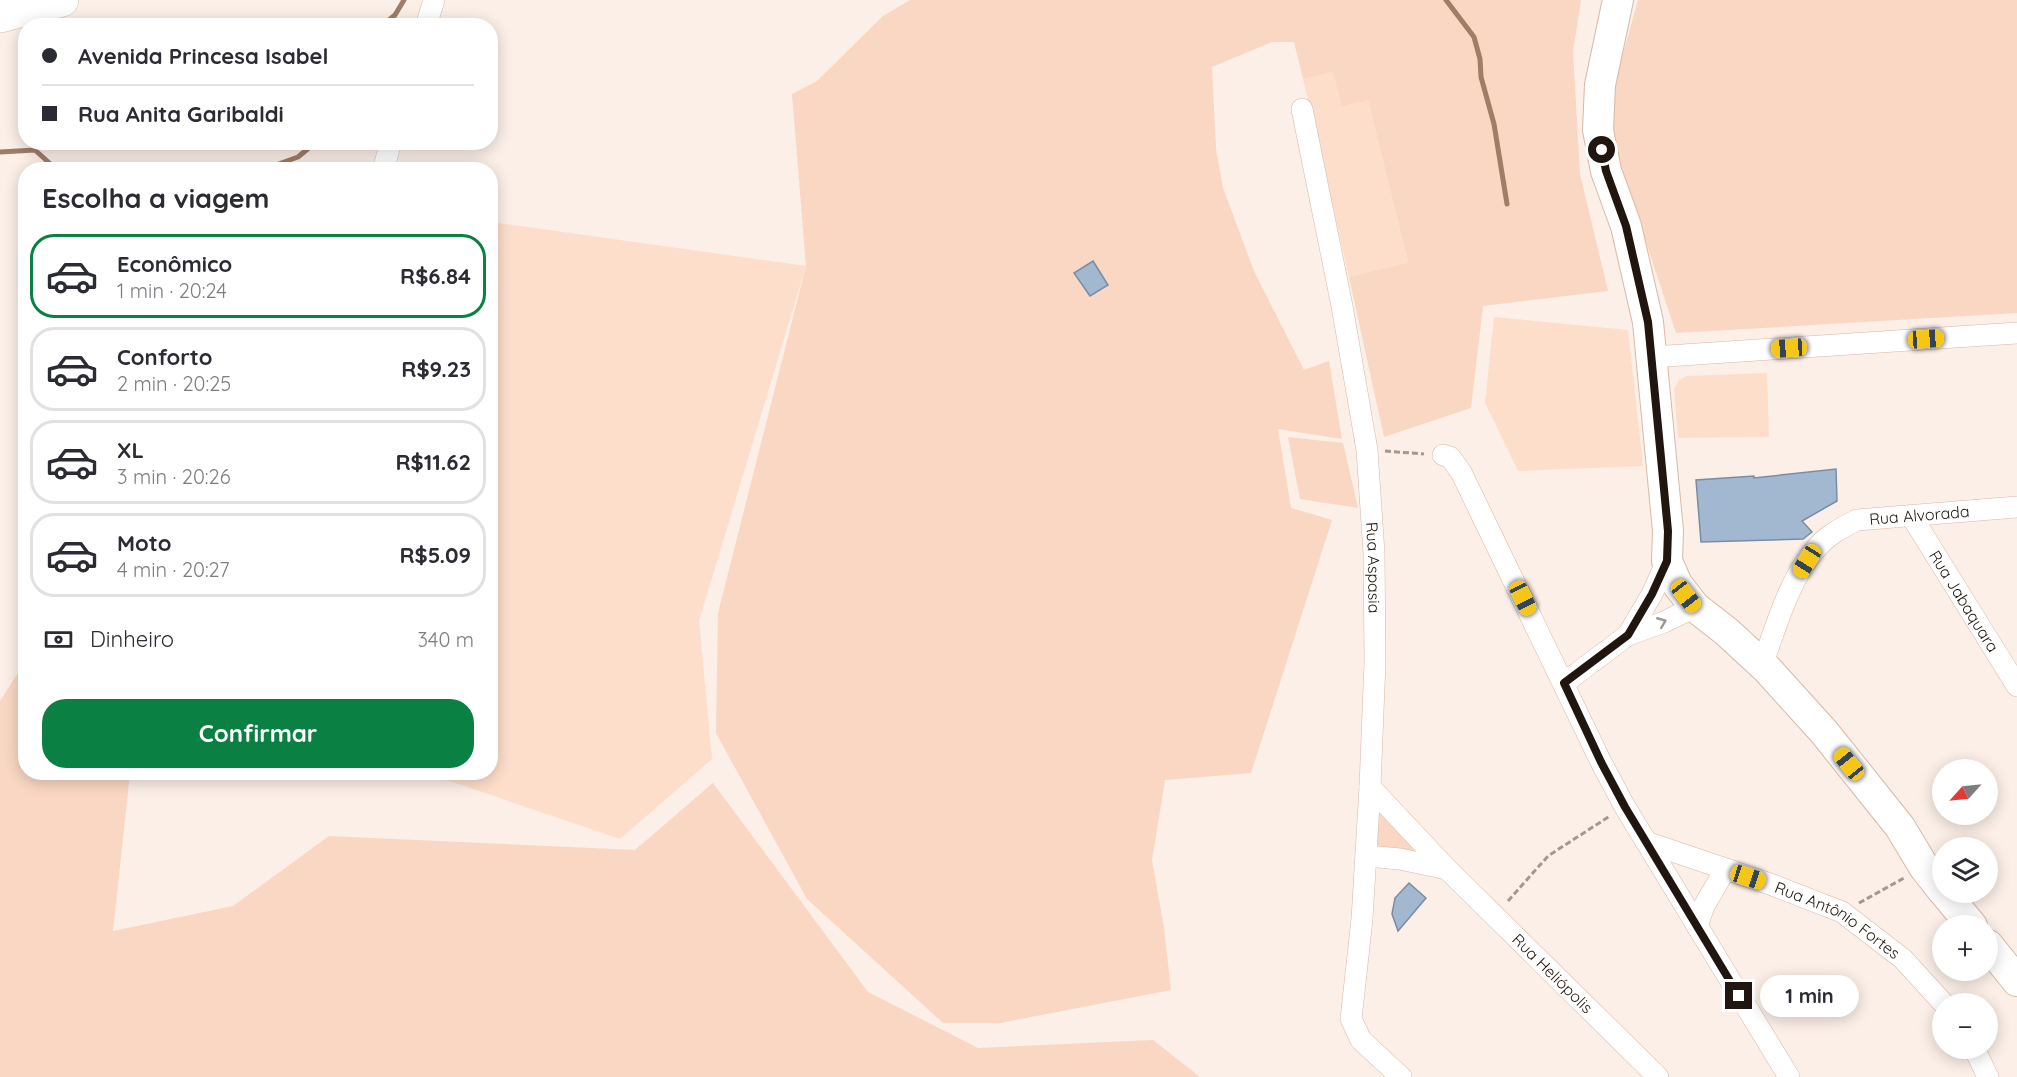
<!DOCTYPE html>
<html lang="pt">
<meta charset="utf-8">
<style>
body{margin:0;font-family:Quicksand,sans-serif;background:#f2f2f3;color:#2b2b33;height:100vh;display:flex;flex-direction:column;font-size:22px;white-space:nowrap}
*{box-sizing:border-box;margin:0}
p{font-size:20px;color:#7c7c81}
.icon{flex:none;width:33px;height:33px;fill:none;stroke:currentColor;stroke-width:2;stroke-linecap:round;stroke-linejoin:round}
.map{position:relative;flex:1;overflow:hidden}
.drawer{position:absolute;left:18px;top:162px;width:480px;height:618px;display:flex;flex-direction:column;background:#fff;border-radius:24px;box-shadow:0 3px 15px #0003}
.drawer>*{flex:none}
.guide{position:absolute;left:18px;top:18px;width:480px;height:132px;border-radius:24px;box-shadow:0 3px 15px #0003;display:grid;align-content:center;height:132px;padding:0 24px;background:#fff}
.needle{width:39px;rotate:243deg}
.buttons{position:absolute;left:1932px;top:759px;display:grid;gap:12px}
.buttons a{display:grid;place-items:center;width:66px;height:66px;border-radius:50%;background:#fff;box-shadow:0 3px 15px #0003;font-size:30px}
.end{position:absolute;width:27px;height:27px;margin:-14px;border:8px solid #20160f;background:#fff;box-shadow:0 0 0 3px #fff}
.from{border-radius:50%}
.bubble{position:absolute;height:42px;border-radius:21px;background:#fff;box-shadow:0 3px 15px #0003;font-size:20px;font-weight:700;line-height:42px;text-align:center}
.car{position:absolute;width:18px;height:36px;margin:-18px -9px;border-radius:8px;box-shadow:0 0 4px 2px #0007;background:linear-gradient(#f5c518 24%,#345 0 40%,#f5c518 0 76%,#345 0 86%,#f5c518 0)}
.guide b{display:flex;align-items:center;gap:21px;height:57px;font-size:22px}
.guide b+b{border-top:2px solid #e1e1e2}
.guide i{width:15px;height:15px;background:#2b2b33}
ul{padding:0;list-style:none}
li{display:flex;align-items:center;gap:18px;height:84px;margin:0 12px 9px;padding:0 12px;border:3px solid #e1e1e2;border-radius:24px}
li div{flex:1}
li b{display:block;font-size:22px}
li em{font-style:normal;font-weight:700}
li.active{border-color:#0b8043}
li>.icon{width:54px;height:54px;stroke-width:1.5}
h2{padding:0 24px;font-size:27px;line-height:72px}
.pay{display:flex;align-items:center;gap:15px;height:66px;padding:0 24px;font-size:22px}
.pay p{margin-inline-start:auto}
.action{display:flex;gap:12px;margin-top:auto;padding:12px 24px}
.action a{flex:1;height:69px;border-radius:24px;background:#0b8043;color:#fff;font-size:24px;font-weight:700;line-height:69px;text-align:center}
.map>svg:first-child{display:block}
.built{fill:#fddecb}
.green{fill:#f9d7c2}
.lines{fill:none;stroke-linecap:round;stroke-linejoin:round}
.stream{stroke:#9f7d66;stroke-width:5}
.building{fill:#a2b8d1;stroke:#788da5;stroke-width:1.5}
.minor-casing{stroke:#d7b9a6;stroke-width:22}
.secondary-casing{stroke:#d7b9a6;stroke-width:32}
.primary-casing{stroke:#d7b9a6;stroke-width:34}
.path{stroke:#a39890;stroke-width:3;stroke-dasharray:6 3;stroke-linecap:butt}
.minor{stroke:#fff;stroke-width:21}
.secondary{stroke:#fff;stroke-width:30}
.primary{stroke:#fff;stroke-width:33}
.oneway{stroke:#9b9693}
.route{stroke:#20160f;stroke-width:8}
.labels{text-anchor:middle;stroke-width:4.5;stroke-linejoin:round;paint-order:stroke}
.street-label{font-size:16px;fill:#20160f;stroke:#fff}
</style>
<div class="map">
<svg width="2017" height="1077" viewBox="0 0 2017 1077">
<rect width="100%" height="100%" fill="#fbefe7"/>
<!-- built -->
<g class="built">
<polygon points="1333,72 1368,100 1408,264 1349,277 1303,79"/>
<polygon points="491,222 806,266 699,621 712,759 620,839 426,773 490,772"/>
<polygon points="1494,317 1628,330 1643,466 1518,471 1485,403"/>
<polygon points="1767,373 1769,437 1678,438 1674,389 1679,380 1687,376"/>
</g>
<!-- green -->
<g class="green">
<polygon points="910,0 1581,0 1573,52 1580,174 1608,291 1483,306 1471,408 1384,437 1349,277 1408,263 1368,100 1342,106 1333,72 1303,79 1294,42 1272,42 1212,67 1216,149 1223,188 1254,271 1304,370 1329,361 1342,439 1278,429 1291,508 1332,520 1251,773 1165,780 1152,860 1164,928 1171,990 1000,1023 943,1023 807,899 716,733 718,613 806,266 792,94 817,81 883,16"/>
<polygon points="1638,0 2017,0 2017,313 1676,333 1605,118"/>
<polygon points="1288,437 1343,443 1358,508 1300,499"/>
<polygon points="25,662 26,772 130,773 113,931 233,906 329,836 635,850 713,783 868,992 978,1048 1153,1040 1200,1077 0,1077 0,701"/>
<polygon points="1373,807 1404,827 1432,862 1372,850"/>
</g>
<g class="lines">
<!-- stream -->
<g class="stream">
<polyline points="1446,0 1474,37 1480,59 1481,77 1494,124 1507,204"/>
<polyline points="382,26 395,15 404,0"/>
<polyline points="0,152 35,150 57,170"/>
<polyline points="262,170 298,157 316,142"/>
</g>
</g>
<!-- building -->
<g class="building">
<polygon points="1093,261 1108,285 1090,296 1074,273"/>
<polygon points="1836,469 1837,501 1802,521 1812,532 1803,539 1701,542 1696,480 1754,476 1754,478"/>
<polygon points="1409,883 1426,898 1398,931 1392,914 1395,898"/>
</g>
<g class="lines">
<!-- minor casing -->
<g class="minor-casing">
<g id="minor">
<polyline points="426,26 434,0"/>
<path id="s1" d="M 1302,109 L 1342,306 L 1367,450 L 1374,553 L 1375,662 L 1370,787 L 1362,919 L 1351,1019 L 1361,1040 L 1401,1077"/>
<polyline points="383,170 391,142"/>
<polyline points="1652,357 2017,333"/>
<polyline points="1443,455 1450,457 1461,472 1601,762 1625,807 1789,1077"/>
<path id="s2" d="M 1912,517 L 2017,686"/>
<polyline points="1628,635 1652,594 1667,561"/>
<path id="s3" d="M 1762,665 C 1775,630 1790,577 1815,550 C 1826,536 1841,528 1857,520 L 2017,507"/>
<polyline points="1564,683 1628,635 1664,622 1695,607"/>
<path id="s4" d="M 1370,787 L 1447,869 L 1658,1077"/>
<path id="s5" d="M 1646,842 L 1770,884 L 1842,912 L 1903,959 L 1944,1004"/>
<polyline points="1366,856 1400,859 1447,869"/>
<polyline points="1697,926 1704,906 1725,870"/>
<polyline points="1974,1048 1988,1077"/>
</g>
</g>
<!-- secondary casing -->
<g class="secondary-casing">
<g id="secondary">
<polyline points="1618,0 1600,85 1598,130 1606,171 1626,226 1648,322 1668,531 1667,561 1677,584 1695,607 1727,632 1767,669 1824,732 1900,827 1924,867 1942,890"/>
<polyline points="1944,892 1972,926"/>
<polyline points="1988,945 2017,981"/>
</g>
</g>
<!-- primary casing -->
<g class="primary-casing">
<polyline id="primary" points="0,16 62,0"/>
</g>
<!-- path -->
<g class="path">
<polyline points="1385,451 1424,454"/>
<polyline points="1508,901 1548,856 1610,816"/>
<polyline points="1859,903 1904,878"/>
</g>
<!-- minor -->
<use href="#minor" class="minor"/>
<!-- secondary -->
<use href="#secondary" class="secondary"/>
<!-- primary -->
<use href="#primary" class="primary"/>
</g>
<!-- one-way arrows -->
<defs><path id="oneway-chevron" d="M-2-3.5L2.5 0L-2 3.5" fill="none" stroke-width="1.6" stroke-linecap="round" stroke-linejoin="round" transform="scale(1.5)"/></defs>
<use class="oneway" href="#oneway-chevron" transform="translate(1662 622) rotate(-22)"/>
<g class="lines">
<!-- route -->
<polyline class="route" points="1602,150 1606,171 1626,226 1648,322 1668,531 1667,561 1652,594 1628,635 1564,683 1601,762 1625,807 1739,996"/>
</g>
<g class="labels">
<!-- street labels -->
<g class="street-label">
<text dy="6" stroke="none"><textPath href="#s3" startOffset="242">Rua Alvorada</textPath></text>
<text dy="6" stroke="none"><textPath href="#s1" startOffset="465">Rua Aspasia</textPath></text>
<text dy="6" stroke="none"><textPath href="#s2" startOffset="99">Rua Jabaquara</textPath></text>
<text dy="6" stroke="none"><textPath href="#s5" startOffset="208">Rua Antônio Fortes</textPath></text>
<text dy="6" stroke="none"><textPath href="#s4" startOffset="261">Rua Heliópolis</textPath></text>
</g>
</g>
</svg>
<div class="buttons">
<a><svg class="needle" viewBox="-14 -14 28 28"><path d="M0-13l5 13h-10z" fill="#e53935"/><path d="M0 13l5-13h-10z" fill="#7c7c81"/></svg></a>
<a><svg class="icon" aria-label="layers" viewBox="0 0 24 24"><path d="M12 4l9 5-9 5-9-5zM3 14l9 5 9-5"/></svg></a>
<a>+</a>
<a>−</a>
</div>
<i class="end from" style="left:1602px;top:150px"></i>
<i class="end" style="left:1739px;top:996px"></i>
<div class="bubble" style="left:1760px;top:975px;width:99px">1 min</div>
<i class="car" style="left:1926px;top:339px;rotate:86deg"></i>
<i class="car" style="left:1789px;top:348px;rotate:266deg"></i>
<i class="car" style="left:1807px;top:561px;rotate:212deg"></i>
<i class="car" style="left:1686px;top:596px;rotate:142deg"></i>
<i class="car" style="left:1523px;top:598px;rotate:154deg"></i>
<i class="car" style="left:1849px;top:764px;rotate:321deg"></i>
<i class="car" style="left:1748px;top:877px;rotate:108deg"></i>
<div class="guide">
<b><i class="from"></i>Avenida Princesa Isabel</b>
<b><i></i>Rua Anita Garibaldi</b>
</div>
<section class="drawer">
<h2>Escolha a viagem</h2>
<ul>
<li class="active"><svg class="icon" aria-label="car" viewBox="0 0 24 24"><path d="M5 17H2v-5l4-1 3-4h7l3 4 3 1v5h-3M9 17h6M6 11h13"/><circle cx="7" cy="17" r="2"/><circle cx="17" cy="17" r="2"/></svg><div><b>Econômico</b><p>1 min · 20:24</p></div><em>R$6.84</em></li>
<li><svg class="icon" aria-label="car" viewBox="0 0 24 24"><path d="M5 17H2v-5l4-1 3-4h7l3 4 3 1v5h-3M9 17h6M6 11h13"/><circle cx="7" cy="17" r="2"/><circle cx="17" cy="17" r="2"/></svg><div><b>Conforto</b><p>2 min · 20:25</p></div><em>R$9.23</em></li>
<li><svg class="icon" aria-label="car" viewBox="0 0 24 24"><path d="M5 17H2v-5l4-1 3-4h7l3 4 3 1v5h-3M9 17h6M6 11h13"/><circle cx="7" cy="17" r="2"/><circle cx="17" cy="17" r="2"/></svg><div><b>XL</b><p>3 min · 20:26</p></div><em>R$11.62</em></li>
<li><svg class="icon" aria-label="car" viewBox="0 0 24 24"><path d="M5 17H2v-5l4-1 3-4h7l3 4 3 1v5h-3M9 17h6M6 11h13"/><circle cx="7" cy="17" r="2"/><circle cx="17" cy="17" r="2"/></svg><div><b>Moto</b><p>4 min · 20:27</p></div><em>R$5.09</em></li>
</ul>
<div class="pay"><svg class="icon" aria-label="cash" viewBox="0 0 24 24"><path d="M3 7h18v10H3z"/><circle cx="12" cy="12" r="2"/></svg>Dinheiro<p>340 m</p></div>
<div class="action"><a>Confirmar</a></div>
</section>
</div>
